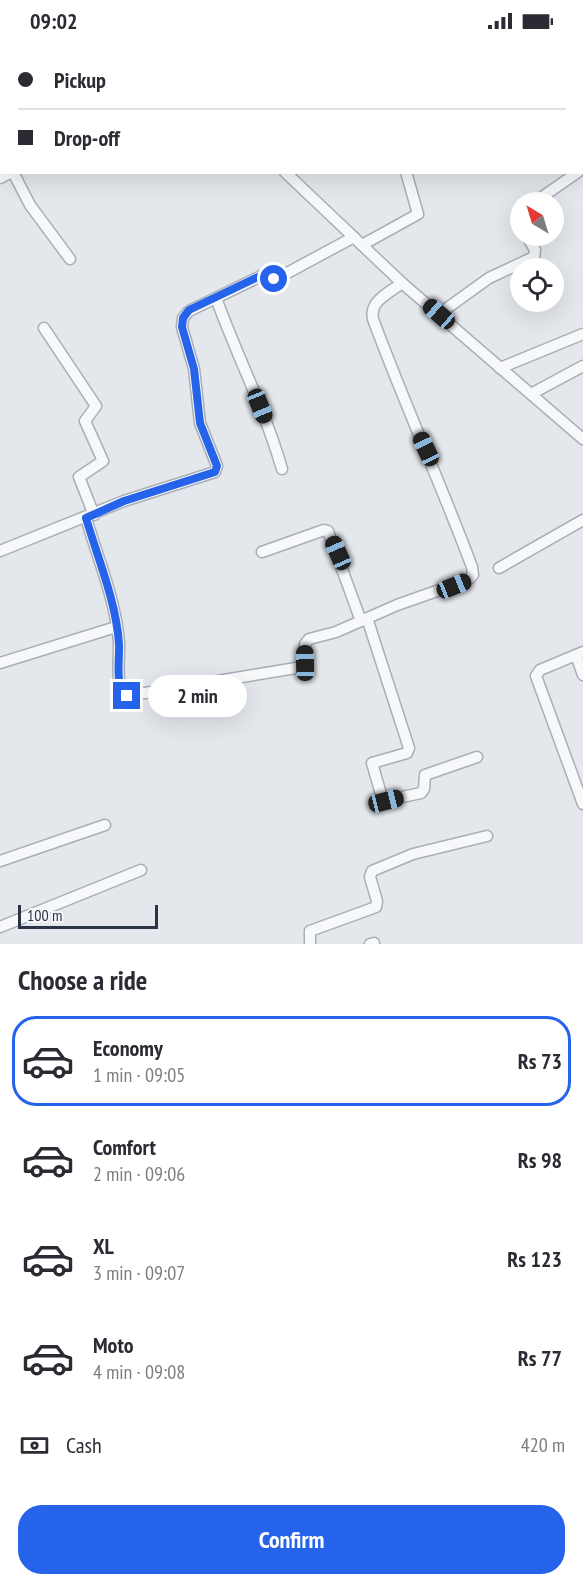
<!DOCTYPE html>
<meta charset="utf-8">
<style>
body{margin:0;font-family:"PT Sans Narrow",sans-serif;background:#f2f2f3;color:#2b2b33;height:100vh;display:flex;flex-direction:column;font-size:22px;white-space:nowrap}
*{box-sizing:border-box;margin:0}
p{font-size:20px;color:#7c7c81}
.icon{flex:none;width:33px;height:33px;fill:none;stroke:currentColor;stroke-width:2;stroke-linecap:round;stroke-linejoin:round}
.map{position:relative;height:902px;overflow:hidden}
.drawer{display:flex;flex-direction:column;background:#fff;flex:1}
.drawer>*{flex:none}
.banner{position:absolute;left:0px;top:0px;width:584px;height:132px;box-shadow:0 6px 24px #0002;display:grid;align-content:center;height:132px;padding:0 18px;background:#fff}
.needle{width:39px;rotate:322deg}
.controls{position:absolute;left:510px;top:150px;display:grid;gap:12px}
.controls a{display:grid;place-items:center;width:54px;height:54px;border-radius:50%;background:#fff;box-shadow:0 6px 24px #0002;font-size:30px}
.scale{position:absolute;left:18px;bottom:15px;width:140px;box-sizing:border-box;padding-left:6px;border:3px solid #2b3445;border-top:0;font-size:16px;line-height:21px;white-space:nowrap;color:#2b3445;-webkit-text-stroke:4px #f4f6f9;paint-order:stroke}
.end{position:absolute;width:27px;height:27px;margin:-14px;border:8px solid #2563eb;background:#fff;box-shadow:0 0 0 3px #fff}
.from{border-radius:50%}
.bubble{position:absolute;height:42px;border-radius:21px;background:#fff;box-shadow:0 6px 24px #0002;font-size:20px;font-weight:700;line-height:42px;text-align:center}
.car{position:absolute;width:18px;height:36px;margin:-18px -9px;border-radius:8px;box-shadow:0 0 4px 2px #0007;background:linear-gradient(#222 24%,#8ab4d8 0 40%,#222 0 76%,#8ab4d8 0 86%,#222 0)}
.banner b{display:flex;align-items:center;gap:21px;height:57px;font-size:22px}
.banner b+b{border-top:2px solid #e1e1e2}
.banner i{width:15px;height:15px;background:#2b2b33}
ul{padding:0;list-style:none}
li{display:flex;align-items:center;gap:18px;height:90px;margin:0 12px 9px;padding:0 6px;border:3px solid transparent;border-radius:24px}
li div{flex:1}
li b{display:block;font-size:22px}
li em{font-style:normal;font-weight:700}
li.active{border-color:#2563eb}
li>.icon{width:54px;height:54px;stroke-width:1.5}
h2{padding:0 18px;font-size:27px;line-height:72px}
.pay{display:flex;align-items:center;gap:15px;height:66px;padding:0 18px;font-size:22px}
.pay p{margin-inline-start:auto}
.cta{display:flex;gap:12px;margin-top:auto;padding:12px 18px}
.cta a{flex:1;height:69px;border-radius:24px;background:#2563eb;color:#fff;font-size:24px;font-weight:700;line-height:69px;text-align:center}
.status{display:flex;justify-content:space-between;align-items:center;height:42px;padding:0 30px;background:#fff;direction:ltr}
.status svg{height:16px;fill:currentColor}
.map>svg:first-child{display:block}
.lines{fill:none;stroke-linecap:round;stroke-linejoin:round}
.minor-casing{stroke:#a9aeb7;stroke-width:13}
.minor{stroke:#f7f8fa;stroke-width:10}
.route{stroke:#2563eb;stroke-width:8}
</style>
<div class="status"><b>09:02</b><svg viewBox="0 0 49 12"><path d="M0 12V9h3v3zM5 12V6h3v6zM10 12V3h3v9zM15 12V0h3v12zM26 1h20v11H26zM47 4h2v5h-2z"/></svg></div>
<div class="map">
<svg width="583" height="902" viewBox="0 0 583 902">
<rect width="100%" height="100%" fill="#e4e7ec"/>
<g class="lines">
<!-- minor casing -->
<g class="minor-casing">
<g id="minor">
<polyline points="140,2 142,0"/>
<polyline points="487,2 489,0"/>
<polyline points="13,130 30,163 70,217"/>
<polyline points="285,130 402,241 583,397"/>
<polyline points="0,136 12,130"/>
<polyline points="535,160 578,130"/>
<polyline points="520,173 520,181"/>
<polyline points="362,203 418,172 406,130"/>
<path d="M 216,256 C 237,314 265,368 282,427"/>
<polyline points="439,272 489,236 534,215 535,208 527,194"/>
<polyline points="44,286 96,364 85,379 103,419 79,435 94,473"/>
<polyline points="500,326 583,292"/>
<polyline points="531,352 583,324"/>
<path d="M 86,476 C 98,517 116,559 119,601 C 120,615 114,646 127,654 L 302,625 L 305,621 L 305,602 L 309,597 L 336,590 L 397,563 L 468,538 L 473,533 L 472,525 C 441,442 404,361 373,277 C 369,259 389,251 402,241"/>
<polyline points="0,509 124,459 215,430 217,424 200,381 194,327 182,285 183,276 189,269 263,233 276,237 354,195"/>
<polyline points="262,510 324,488 328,489 361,579"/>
<polyline points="499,526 583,478"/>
<polyline points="367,576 409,706 407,711 372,721 383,759 421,751 424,747 425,733 477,715"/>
<polyline points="583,610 540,628 536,634 583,762"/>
<polyline points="576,613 583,633"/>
<polyline points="0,621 116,585"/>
<polyline points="0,819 105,783"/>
<polyline points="0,885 141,828"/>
<polyline points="310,902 310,889 376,865 377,859 370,835 372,829 413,812 487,794"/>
<polyline points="370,902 374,901"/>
</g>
</g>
<!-- minor -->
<use href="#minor" class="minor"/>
</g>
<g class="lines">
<!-- route -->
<path class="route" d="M 127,654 C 114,646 120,615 119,602 C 116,559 98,517 86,476 L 124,459 L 215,430 L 217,424 L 200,381 L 194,327 L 182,285 L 183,276 L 189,268 L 262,233 L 274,237"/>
</g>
</svg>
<div class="controls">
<a><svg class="needle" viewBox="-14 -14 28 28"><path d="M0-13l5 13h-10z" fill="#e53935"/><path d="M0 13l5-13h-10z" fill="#7c7c81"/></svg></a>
<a><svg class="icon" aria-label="locate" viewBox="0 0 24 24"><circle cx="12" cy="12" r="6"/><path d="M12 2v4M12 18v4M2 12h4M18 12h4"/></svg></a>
</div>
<div class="scale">100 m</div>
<i class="end from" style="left:274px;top:237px"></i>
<i class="end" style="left:127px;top:654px"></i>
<div class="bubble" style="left:148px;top:633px;width:99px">2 min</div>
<i class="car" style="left:439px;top:272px;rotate:311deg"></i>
<i class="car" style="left:260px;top:364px;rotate:158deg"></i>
<i class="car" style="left:426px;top:407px;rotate:335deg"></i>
<i class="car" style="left:338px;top:511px;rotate:336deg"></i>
<i class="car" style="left:454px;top:544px;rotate:68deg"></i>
<i class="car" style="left:305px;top:621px;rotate:359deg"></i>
<i class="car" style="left:386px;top:759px;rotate:76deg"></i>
<div class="banner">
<b><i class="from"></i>Pickup</b>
<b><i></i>Drop-off</b>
</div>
</div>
<section class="drawer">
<h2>Choose a ride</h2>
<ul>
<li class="active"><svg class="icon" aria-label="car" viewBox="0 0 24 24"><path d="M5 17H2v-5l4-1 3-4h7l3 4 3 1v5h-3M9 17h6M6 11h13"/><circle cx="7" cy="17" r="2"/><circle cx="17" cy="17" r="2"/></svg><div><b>Economy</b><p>1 min · 09:05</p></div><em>Rs 73</em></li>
<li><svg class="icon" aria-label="car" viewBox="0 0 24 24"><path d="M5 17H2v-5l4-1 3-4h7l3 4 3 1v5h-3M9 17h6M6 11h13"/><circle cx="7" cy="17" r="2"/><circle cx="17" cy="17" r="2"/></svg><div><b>Comfort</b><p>2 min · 09:06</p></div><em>Rs 98</em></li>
<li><svg class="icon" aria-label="car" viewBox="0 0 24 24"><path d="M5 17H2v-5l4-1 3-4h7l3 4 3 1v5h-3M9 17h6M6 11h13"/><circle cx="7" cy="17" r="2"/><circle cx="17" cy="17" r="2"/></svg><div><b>XL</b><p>3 min · 09:07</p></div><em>Rs 123</em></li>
<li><svg class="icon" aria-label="car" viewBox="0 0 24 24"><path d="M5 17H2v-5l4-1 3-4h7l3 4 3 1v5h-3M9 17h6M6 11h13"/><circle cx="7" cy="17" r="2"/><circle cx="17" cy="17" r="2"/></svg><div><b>Moto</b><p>4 min · 09:08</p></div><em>Rs 77</em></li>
</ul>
<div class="pay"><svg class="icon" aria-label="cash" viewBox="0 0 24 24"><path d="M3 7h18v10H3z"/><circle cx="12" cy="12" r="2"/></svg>Cash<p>420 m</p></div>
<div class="cta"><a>Confirm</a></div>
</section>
